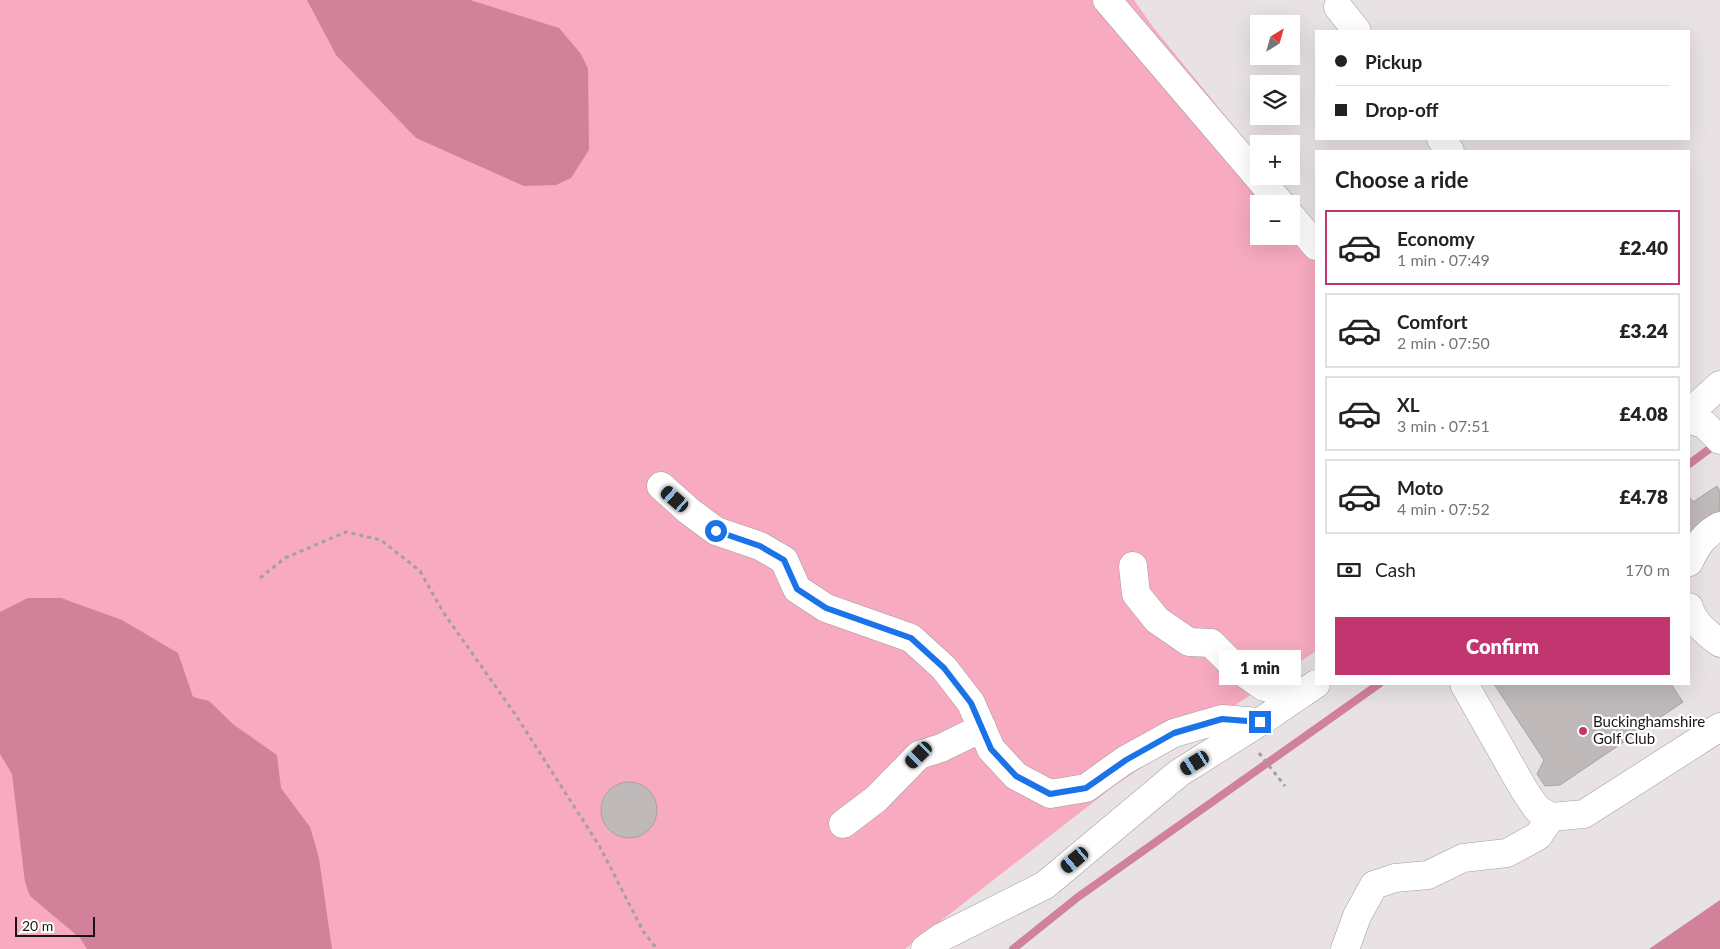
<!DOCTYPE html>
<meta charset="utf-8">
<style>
body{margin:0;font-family:Lato,sans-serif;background:#f2f2f2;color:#222;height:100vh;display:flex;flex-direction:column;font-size:19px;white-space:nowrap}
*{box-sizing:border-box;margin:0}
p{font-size:16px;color:#767676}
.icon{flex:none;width:28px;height:28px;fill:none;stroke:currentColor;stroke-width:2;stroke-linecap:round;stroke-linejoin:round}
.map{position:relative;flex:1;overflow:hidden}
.sheet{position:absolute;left:1315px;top:150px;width:375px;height:535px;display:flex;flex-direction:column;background:#fff;border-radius:0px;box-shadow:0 5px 20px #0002}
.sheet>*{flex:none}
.guide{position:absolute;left:1315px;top:30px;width:375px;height:110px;border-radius:0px;box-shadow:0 5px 20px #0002;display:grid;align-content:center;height:110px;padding:0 20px;background:#fff}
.needle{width:32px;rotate:37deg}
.tools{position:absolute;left:1250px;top:15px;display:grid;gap:10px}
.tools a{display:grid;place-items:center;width:50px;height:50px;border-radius:0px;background:#fff;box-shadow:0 5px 20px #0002;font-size:25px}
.scale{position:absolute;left:15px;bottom:12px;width:80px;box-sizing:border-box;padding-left:5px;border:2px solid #171515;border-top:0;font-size:14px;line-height:18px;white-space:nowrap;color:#171515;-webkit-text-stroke:4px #fff;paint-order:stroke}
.end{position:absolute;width:22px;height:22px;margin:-11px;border:6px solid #1a73e8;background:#fff;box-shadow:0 0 0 2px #fff}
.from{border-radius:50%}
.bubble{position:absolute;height:35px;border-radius:0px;background:#fff;box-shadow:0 5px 20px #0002;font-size:16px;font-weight:800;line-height:35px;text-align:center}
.car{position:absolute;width:15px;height:30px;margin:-15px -8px;border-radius:6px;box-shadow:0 0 4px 1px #0007;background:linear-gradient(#222 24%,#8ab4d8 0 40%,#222 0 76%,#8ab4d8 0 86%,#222 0)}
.guide b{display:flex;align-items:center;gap:18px;height:48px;font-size:19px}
.guide b+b{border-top:1px solid #e0e0e0}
.guide i{width:12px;height:12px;background:#222}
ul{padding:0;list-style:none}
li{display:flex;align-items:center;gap:15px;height:75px;margin:0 10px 8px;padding:0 10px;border:2px solid #e0e0e0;border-radius:0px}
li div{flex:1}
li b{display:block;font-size:19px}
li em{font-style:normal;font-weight:800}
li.selected{border-color:#c1366e}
li>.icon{width:45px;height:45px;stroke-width:1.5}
h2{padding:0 20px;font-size:22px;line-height:60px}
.pay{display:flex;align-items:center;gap:12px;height:55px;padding:0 20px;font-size:19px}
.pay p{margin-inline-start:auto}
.action{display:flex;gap:10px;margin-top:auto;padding:10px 20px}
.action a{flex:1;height:58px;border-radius:0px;background:#c1366e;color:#fff;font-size:20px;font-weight:800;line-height:58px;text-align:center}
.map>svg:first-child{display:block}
.green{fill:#f7aac0;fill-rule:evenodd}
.water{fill:#d18199}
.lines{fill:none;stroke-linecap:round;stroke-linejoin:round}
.stream{stroke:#d18199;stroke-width:8}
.building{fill:#bfb9ba;stroke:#a7a2a3}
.minor-casing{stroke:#a29d9e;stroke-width:29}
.path{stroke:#a49fa0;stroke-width:3;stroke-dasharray:4 4;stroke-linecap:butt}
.minor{stroke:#fff;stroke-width:28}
.route{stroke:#1a73e8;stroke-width:6}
.poi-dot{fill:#c1366e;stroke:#fff;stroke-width:2}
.labels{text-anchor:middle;stroke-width:4.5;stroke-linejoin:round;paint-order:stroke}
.poi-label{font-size:15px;fill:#171515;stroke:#fff;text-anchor:start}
</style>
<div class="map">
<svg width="1720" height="949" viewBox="0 0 1720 949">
<rect width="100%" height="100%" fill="#e8e2e4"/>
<!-- green -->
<path class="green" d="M 0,0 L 1134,0 L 1153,27 L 1259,157 L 1259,176 L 1275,176 L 1316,227 L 1316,651 L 1114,786 L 905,949 L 0,949 ZM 1259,204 L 1291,204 L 1291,236 L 1259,236 Z"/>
<!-- water -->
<g class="water">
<polygon points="307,0 470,0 559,28 581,54 588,69 589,150 571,178 556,185 524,186 416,138 336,55"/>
<polygon points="28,598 61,598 122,620 178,653 193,697 209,701 234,725 277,755 281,788 310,827 319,858 332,949 87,949 80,938 30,896 25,882 12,774 0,754 0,612"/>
<polygon points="1720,900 1720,949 1649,949"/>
</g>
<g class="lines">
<!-- stream -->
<g class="stream">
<polyline points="1689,464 1716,444"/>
<polyline points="1013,949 1078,897 1379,684"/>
</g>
</g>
<!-- building -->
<g class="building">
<polygon points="1717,486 1720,491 1720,521 1689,542 1689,496 1693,502"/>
<polygon points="1494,684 1671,684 1683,702 1560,785 1545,786 1537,774 1544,760"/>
<circle cx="629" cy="810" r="28"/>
</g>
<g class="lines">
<!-- minor casing -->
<g class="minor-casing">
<g id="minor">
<polyline points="1107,0 1281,204"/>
<polyline points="1338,7 1357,31"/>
<polyline points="1441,139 1450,151"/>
<polyline points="1291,216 1316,246"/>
<polyline points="1689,413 1720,385"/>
<polyline points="1689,420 1704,424 1720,440"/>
<polyline points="661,486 689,511 716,531 760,546 784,560 797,589 826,608 911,638 944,668 971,703 991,749 1016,776 1050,794 1086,788 1125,760 1174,733 1222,719 1260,722"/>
<path d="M 1689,562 C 1696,547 1704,534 1720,526"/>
<polyline points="1133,566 1136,594 1157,620 1189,642 1211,643 1233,665 1264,687 1298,696"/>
<path d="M 1689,607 C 1693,623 1707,633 1720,643"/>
<polyline points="1464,684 1523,788 1537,809 1551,817 1584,814 1720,727"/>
<polyline points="843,824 876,799 919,755 941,748 982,728"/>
<polyline points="925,949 942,937 1045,885 1179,773 1260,722 1316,684"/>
<polyline points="1345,949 1357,916 1374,885 1395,878 1428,875 1463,858 1507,853 1538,836 1551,817"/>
</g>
</g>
<!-- path -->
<g class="path">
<polyline points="260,578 285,558 346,532 381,540 420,571 443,612 515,714 600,847 643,931 657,949"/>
<polyline points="1259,753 1285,786"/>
</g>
<!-- minor -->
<use href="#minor" class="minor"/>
</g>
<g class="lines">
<!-- route -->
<polyline class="route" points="716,531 760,546 784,560 797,589 826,608 911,638 944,668 971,703 991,749 1016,776 1050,794 1086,788 1126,760 1174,733 1222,719 1260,722"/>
</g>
<!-- markers -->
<circle class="poi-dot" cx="1583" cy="731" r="5"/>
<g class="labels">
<!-- poi labels -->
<g class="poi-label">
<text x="1593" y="727">Buckinghamshire<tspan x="1593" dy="17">Golf Club</tspan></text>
</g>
</g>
</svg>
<div class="tools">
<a><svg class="needle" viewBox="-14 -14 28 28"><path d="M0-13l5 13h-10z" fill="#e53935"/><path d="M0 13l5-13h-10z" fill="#767676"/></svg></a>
<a><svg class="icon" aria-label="layers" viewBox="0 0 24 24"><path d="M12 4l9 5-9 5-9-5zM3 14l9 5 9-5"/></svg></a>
<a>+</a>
<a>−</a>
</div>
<div class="scale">20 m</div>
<i class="end from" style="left:716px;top:531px"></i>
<i class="end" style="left:1260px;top:722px"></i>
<div class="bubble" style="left:1219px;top:650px;width:82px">1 min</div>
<i class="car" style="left:675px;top:499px;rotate:311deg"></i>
<i class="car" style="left:919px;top:755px;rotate:225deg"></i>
<i class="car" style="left:1195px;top:763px;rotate:238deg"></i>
<i class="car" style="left:1075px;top:860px;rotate:230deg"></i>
<div class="guide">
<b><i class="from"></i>Pickup</b>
<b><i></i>Drop-off</b>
</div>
<section class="sheet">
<h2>Choose a ride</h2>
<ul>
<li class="selected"><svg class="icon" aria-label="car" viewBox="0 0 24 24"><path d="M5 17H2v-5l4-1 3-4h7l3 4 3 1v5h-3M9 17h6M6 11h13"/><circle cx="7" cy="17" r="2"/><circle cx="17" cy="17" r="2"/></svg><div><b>Economy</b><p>1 min · 07:49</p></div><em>£2.40</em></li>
<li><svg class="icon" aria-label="car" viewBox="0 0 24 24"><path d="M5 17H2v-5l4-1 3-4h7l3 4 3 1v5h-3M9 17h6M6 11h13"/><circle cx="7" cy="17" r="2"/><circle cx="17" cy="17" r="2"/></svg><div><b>Comfort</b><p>2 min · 07:50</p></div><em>£3.24</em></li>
<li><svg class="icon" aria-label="car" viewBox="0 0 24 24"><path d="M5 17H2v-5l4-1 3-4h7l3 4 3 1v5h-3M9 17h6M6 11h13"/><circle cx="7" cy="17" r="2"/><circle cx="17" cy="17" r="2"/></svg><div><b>XL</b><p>3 min · 07:51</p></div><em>£4.08</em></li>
<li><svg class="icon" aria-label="car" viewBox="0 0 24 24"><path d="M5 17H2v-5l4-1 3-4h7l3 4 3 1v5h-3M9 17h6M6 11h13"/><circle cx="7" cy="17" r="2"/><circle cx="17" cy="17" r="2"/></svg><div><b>Moto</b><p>4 min · 07:52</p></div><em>£4.78</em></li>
</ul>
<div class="pay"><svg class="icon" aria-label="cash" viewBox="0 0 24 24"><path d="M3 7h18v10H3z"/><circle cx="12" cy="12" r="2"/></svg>Cash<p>170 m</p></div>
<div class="action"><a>Confirm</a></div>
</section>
</div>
